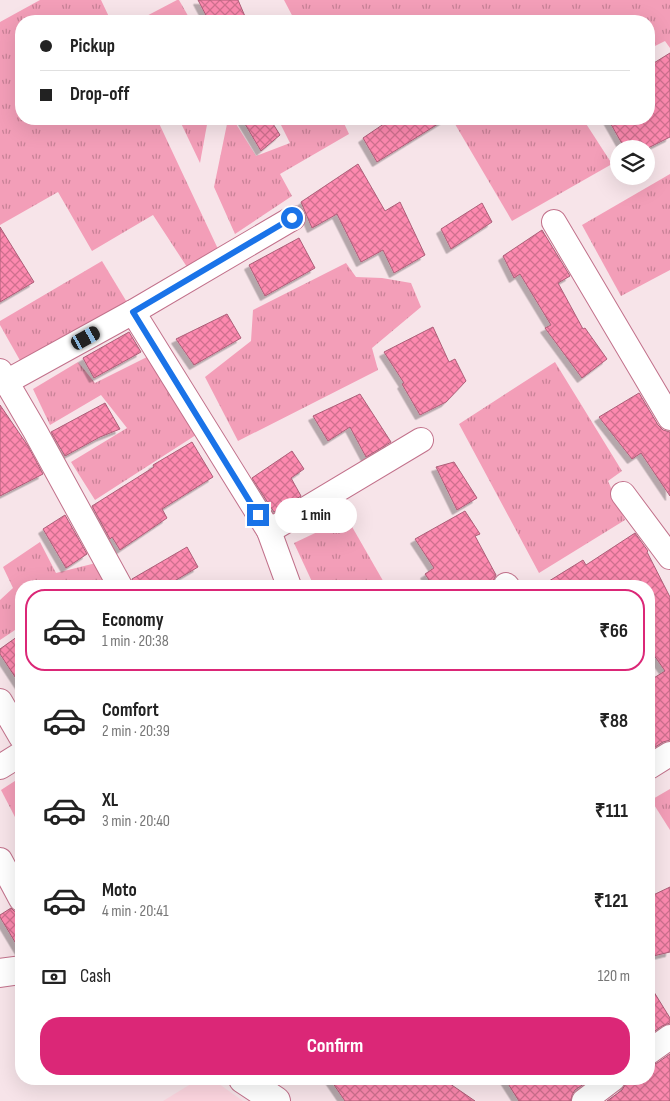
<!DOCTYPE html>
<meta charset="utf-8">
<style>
body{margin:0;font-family:"Sofia Sans Condensed",sans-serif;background:#f2f2f2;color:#222;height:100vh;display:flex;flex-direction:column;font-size:19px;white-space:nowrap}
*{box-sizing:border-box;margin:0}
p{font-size:16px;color:#767676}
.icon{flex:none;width:28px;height:28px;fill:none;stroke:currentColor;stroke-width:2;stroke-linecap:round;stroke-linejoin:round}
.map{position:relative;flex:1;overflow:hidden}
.drawer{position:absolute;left:15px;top:580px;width:640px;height:505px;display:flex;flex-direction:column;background:#fff;border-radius:20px;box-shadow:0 5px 20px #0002}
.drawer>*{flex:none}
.banner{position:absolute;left:15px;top:15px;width:640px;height:110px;border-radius:20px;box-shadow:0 5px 20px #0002;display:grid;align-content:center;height:110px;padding:0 25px;background:#fff}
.controls{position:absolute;left:610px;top:140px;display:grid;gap:10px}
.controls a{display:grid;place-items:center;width:45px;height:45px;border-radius:50%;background:#fff;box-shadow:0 5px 20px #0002;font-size:25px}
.end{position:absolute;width:22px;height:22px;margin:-11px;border:6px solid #1a73e8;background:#fff;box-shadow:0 0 0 2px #fff}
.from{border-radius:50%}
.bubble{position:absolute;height:35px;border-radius:18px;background:#fff;box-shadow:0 5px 20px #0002;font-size:16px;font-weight:700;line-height:35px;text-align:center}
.car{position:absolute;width:15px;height:30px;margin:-15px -8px;border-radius:6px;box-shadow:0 0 4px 1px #0007;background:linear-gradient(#222 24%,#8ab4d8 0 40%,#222 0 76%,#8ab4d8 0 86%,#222 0)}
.banner b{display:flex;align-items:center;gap:18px;height:48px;font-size:19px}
.banner b+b{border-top:1px solid #e0e0e0}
.banner i{width:12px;height:12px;background:#222}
ul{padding:9px 0 0;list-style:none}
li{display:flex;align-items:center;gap:15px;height:82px;margin:0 10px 8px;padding:0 15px;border:2px solid transparent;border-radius:20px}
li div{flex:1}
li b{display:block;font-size:19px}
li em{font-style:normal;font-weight:700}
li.selected{border-color:#db2777}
li>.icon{width:45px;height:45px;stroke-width:1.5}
.pay{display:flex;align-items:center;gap:12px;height:55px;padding:0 25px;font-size:19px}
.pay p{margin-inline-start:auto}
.action{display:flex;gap:10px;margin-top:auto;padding:10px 25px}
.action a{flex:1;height:58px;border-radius:20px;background:#db2777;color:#fff;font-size:20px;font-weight:700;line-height:58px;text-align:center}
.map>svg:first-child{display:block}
.built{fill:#fdd6e0}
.grass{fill:url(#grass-tufts)}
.building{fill:url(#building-cross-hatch);stroke:#ad5e78;filter:url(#shadow)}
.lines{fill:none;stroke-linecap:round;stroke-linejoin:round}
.street-casing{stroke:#c2718b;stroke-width:26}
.secondary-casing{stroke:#c2718b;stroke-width:30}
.street{stroke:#fff;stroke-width:24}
.secondary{stroke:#fff;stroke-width:28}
.route{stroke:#1a73e8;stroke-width:6}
</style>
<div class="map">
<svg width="670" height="1101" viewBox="0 0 670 1101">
<defs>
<pattern id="grass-tufts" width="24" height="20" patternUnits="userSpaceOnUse" patternTransform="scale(1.25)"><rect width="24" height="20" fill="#f39eb8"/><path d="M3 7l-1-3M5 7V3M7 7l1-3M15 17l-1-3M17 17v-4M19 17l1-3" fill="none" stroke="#c78196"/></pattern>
<pattern id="building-cross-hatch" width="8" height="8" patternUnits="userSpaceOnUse" patternTransform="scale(1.25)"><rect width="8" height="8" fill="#fd89af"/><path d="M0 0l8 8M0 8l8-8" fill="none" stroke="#cf708f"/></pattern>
<filter id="shadow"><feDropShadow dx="-4.5" dy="4.5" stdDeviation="0" flood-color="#0004"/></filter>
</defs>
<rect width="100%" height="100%" fill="#f7e4e9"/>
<!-- built -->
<polygon class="built" points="199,1079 212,1079 243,1101 163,1101"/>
<!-- grass -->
<g class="grass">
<polygon points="40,0 101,0 111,21 21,21 21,119 157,119 218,249 187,267 153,215 92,251 58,192 0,225 0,22"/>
<polygon points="177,0 179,0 191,21 137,21"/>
<polygon points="284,0 670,0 670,48 665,41 649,49 649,21 295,21"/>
<polygon points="179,119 208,119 200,163"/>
<polygon points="228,119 233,119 256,156 290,143 278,119 300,119 305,125 321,119 342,119 349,134 280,174 292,196 235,234 214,187"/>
<polygon points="452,119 583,119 612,164 512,221"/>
<polygon points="670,174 670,270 621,296 582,225"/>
<polygon points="102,261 128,304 22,364 0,325 0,321"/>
<polygon points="346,263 356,277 382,278 411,283 421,307 372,348 378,370 238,441 205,377 251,341 253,310"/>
<polygon points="153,354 199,433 95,500 71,462 127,428 101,395 50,425 33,389 78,362 95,383"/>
<polygon points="555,362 622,471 608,481 625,520 539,573 459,424"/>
<polygon points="347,518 386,586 314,586 294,543"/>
<polygon points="40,542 56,573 96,563 109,586 21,586 21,626 0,640 0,600 13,588 3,567"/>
<polygon points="21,777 21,816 16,819 1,790"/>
<polygon points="670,789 670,830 651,800"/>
</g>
<!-- building -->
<g class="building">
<polygon points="198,0 238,0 247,21 209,21"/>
<polygon points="670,53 670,137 646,149 625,149 608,119 649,119 649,66"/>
<polygon points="242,119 270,119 280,135 261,151"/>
<polygon points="391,119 446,119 377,162 363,138"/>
<polygon points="358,164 385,211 400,202 425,255 394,273 383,250 361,262 337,214 312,228 301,202"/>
<polygon points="482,203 492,222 451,249 441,229"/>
<polygon points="0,227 34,282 0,302"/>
<polygon points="542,230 570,276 558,283 583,329 585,328 607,359 582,378 545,328 551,325 520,274 514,278 503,256"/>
<polygon points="299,238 315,268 265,296 249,265"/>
<polygon points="227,314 241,338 194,365 176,339"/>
<polygon points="433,327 449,362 455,359 466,381 446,402 420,415 402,384 404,383 384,352"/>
<polygon points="129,332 141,352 94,378 83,358"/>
<polygon points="639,393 658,425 663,430 670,432 670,496 641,453 632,459 599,417"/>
<polygon points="360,394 391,442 366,457 350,427 328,441 313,416"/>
<polygon points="105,403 120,429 100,437 65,456 51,432"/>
<polygon points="0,405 28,446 43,474 0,496"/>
<polygon points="192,442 213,477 162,509 167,518 120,550 112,537 110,539 92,506 154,467 153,465"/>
<polygon points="292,451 304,469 291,478 301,496 274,512 252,478"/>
<polygon points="454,462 477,498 457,510 436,467"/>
<polygon points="465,511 480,534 475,536 496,575 493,581 493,586 433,586 425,574 434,568 415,539"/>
<polygon points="65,515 87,554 66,568 43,529"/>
<polygon points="635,533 648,551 647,552 670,597 670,740 663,742 649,751 649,681 665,671 649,648 649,586 541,586 583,560 586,565"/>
<polygon points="187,547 198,567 166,586 134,586 132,579"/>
<polygon points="21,634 21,686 0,654 0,649"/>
<polygon points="670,887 670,952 649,957 649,897"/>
<polygon points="11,908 14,911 21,913 21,952 0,917 0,915"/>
<polygon points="649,984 670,1018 670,1023 662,1026 649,1035"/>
<polygon points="670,1054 670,1101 607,1101 622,1090 625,1085 626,1079 649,1079 649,1065 657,1063"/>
<polygon points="330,1079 443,1079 475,1101 345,1101"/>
<polygon points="505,1079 591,1079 575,1090 572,1095 571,1101 519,1101"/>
</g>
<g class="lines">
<!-- street casing -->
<g class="street-casing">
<g id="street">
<polyline points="554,222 670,418"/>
<polyline points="133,312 269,531 289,586"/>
<polyline points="0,371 35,431 120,586"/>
<polyline points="6,382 133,312 293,218"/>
<polyline points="623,494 670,557"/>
<polyline points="269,531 421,440"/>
<polyline points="506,585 507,586"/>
<polyline points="0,701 21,737"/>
<polyline points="0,767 21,754"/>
<polyline points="649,767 670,754"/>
<polyline points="0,860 21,899"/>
<polyline points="649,1052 670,1037"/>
<polyline points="584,1101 613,1079"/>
</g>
</g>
<!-- secondary casing -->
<g class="secondary-casing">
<g id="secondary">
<polyline points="0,973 21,970"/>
<polyline points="243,1079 276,1101"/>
</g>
</g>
<!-- street -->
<use href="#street" class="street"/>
<!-- secondary -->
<use href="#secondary" class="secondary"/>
</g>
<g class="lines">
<!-- route -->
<polyline class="route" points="258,515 133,312 292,218"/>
</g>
</svg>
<div class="controls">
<a><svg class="icon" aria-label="layers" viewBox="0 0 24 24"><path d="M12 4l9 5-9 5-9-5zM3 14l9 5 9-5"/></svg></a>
</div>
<i class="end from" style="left:292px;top:218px"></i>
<i class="end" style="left:258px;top:515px"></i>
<div class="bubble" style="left:275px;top:498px;width:82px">1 min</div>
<i class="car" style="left:86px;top:338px;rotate:61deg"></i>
<div class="banner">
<b><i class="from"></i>Pickup</b>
<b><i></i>Drop-off</b>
</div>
<section class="drawer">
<ul>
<li class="selected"><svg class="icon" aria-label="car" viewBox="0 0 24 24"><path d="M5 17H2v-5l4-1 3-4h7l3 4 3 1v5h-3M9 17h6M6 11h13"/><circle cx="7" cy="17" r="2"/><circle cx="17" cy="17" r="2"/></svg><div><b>Economy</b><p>1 min · 20:38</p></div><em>₹66</em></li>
<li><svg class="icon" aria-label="car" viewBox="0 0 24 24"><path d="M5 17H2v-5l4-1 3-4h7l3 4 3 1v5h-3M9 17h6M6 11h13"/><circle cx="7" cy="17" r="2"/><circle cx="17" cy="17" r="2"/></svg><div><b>Comfort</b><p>2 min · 20:39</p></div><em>₹88</em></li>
<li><svg class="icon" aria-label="car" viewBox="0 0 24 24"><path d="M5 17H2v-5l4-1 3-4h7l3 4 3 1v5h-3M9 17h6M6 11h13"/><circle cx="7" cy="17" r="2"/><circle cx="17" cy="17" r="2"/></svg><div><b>XL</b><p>3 min · 20:40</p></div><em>₹111</em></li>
<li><svg class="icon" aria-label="car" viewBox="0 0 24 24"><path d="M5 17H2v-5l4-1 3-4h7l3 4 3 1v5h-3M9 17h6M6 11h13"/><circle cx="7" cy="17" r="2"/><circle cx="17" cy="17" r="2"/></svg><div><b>Moto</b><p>4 min · 20:41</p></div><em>₹121</em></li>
</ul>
<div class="pay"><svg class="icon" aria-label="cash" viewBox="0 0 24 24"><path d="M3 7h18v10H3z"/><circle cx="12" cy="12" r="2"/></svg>Cash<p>120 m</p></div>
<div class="action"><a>Confirm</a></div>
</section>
</div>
